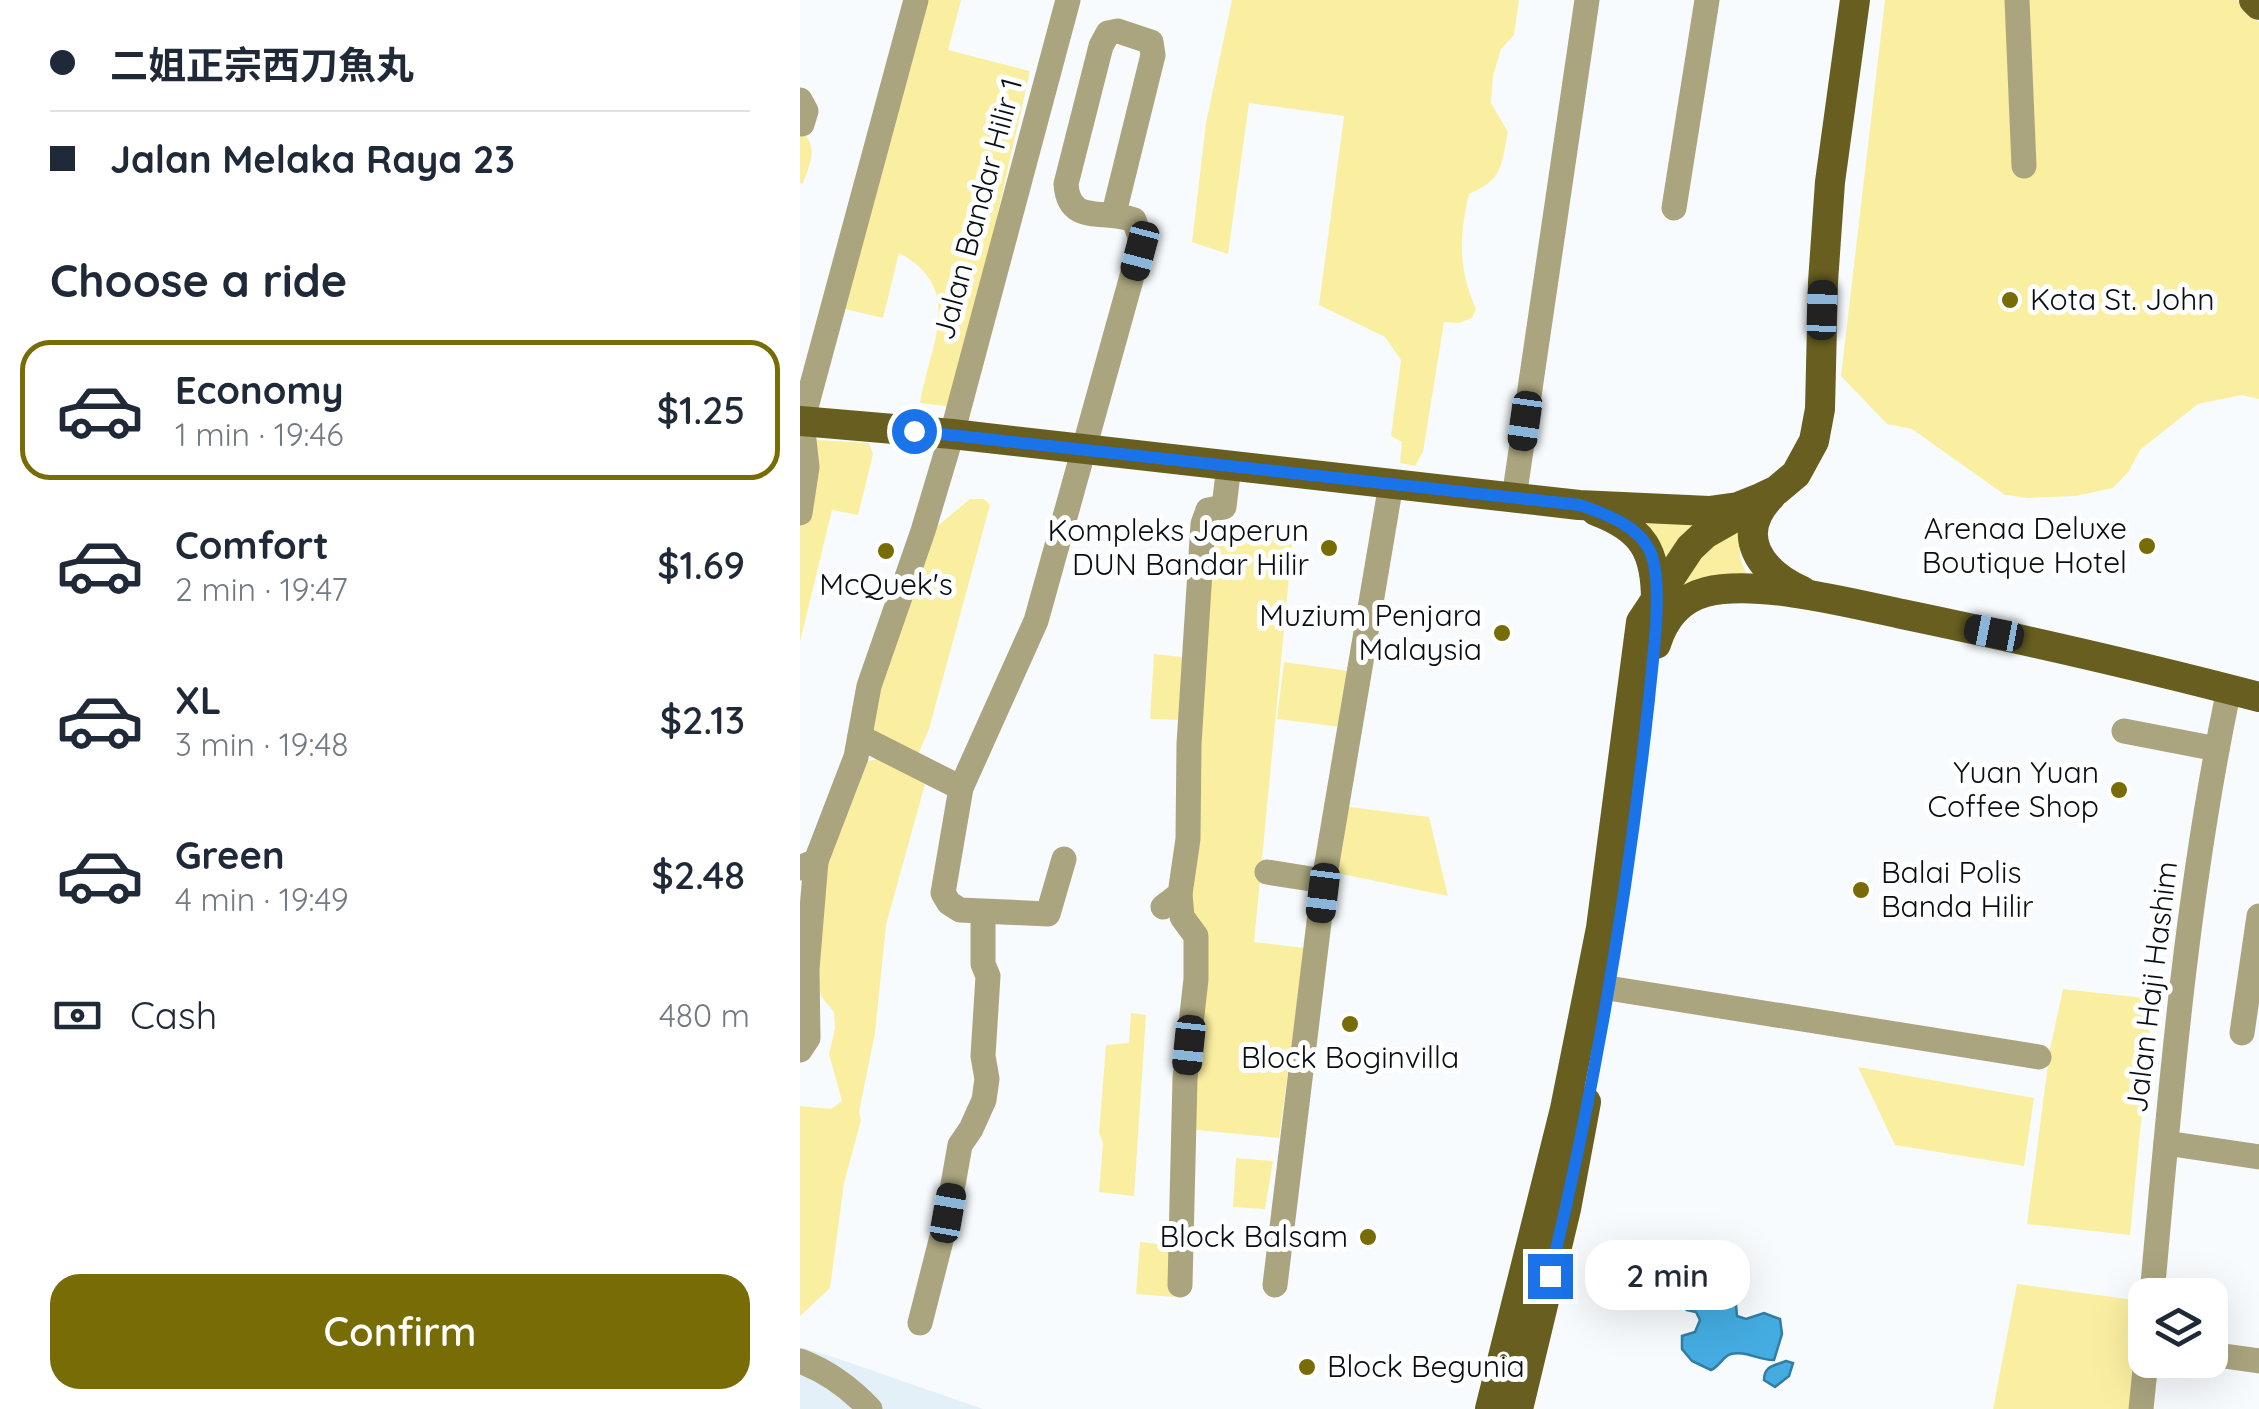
<!DOCTYPE html>
<meta charset="utf-8">
<style>
body{margin:0;font-family:Quicksand,"Noto Sans SC",sans-serif;background:#f2f2f3;color:#1f2937;height:100vh;display:flex;flex-direction:column;font-size:38px;white-space:nowrap}
*{box-sizing:border-box;margin:0}
p{font-size:32px;color:#747a83}
.icon{flex:none;width:55px;height:55px;fill:none;stroke:currentColor;stroke-width:2;stroke-linecap:round;stroke-linejoin:round}
.map{position:relative;flex:1;overflow:hidden}
.drawer{display:flex;flex-direction:column;background:#fff;width:800px}
.drawer>*{flex:none}
.hud{display:grid;align-content:center;height:220px;padding:0 50px;background:#fff}
.fabs{position:absolute;left:1328px;top:1278px;display:grid;gap:20px}
.fabs a{display:grid;place-items:center;width:100px;height:100px;border-radius:20px;background:#fff;box-shadow:0 10px 40px #0002;font-size:50px}
.end{position:absolute;width:45px;height:45px;margin:-22px;border:12px solid #1a73e8;background:#fff;box-shadow:0 0 0 5px #fff}
.from{border-radius:50%}
.bubble{position:absolute;height:70px;border-radius:30px;background:#fff;box-shadow:0 10px 40px #0002;font-size:32px;font-weight:600;line-height:70px;text-align:center}
.car{position:absolute;width:30px;height:60px;margin:-30px -15px;border-radius:12px;box-shadow:0 0 8px 2px #0007;background:linear-gradient(#222 24%,#8ab4d8 0 40%,#222 0 76%,#8ab4d8 0 86%,#222 0)}
.hud b{display:flex;align-items:center;gap:35px;height:95px;font-size:38px}
.hud b+b{border-top:2px solid #e0e1e3}
.hud i{width:25px;height:25px;background:#1f2937}
ul{padding:0;list-style:none}
li{display:flex;align-items:center;gap:30px;height:140px;margin:0 20px 15px;padding:0 30px;border:5px solid transparent;border-radius:30px}
li div{flex:1}
li b{display:block;font-size:38px}
li em{font-style:normal;font-weight:600}
li.active{border-color:#786c06}
li>.icon{width:90px;height:90px;stroke-width:1.5}
h2{padding:0 50px;font-size:45px;line-height:120px}
.pay{display:flex;align-items:center;gap:25px;height:110px;padding:0 50px;font-size:38px}
.pay p{margin-inline-start:auto}
.action{display:flex;gap:20px;margin-top:auto;padding:20px 50px}
.action a{flex:1;height:115px;border-radius:30px;background:#786c06;color:#fff;font-size:40px;font-weight:600;line-height:115px;text-align:center}
main{display:flex;flex:1;min-height:0}
.map>svg:first-child{display:block}
.built{fill:#e4f0f7}
.green{fill:#faefa1}
.water{fill:#44ace0;stroke:#327da3;stroke-width:2.5}
.lines{fill:none;stroke-linecap:round;stroke-linejoin:round}
.minor{stroke:#aaa57e;stroke-width:25}
.major{stroke:#675e20;stroke-width:30}
.route{stroke:#1a73e8;stroke-width:12}
.poi-dot{fill:#786c06;stroke:#fff;stroke-width:4}
.labels{text-anchor:middle;stroke-width:10;stroke-linejoin:round;paint-order:stroke}
.street-label{font-size:30px;fill:#070f14;stroke:#fff}
.poi-label{font-size:30px;fill:#070f14;stroke:#fff;text-anchor:end}
</style>
<main>
<section class="drawer">
<div class="hud">
<b><i class="from"></i>二姐正宗西刀魚丸</b>
<b><i></i>Jalan Melaka Raya 23</b>
</div>
<h2>Choose a ride</h2>
<ul>
<li class="active"><svg class="icon" aria-label="car" viewBox="0 0 24 24"><path d="M5 17H2v-5l4-1 3-4h7l3 4 3 1v5h-3M9 17h6M6 11h13"/><circle cx="7" cy="17" r="2"/><circle cx="17" cy="17" r="2"/></svg><div><b>Economy</b><p>1 min · 19:46</p></div><em>$1.25</em></li>
<li><svg class="icon" aria-label="car" viewBox="0 0 24 24"><path d="M5 17H2v-5l4-1 3-4h7l3 4 3 1v5h-3M9 17h6M6 11h13"/><circle cx="7" cy="17" r="2"/><circle cx="17" cy="17" r="2"/></svg><div><b>Comfort</b><p>2 min · 19:47</p></div><em>$1.69</em></li>
<li><svg class="icon" aria-label="car" viewBox="0 0 24 24"><path d="M5 17H2v-5l4-1 3-4h7l3 4 3 1v5h-3M9 17h6M6 11h13"/><circle cx="7" cy="17" r="2"/><circle cx="17" cy="17" r="2"/></svg><div><b>XL</b><p>3 min · 19:48</p></div><em>$2.13</em></li>
<li><svg class="icon" aria-label="car" viewBox="0 0 24 24"><path d="M5 17H2v-5l4-1 3-4h7l3 4 3 1v5h-3M9 17h6M6 11h13"/><circle cx="7" cy="17" r="2"/><circle cx="17" cy="17" r="2"/></svg><div><b>Green</b><p>4 min · 19:49</p></div><em>$2.48</em></li>
</ul>
<div class="pay"><svg class="icon" aria-label="cash" viewBox="0 0 24 24"><path d="M3 7h18v10H3z"/><circle cx="12" cy="12" r="2"/></svg>Cash<p>480 m</p></div>
<div class="action"><a>Confirm</a></div>
</section>
<div class="map">
<svg width="1459" height="1409" viewBox="0 0 1459 1409">
<rect width="100%" height="100%" fill="#f7fbfe"/>
<!-- built -->
<polygon class="built" points="0,1347 39,1359 183,1409 0,1409"/>
<!-- green -->
<g class="green">
<path d="M 120,0 L 161,0 L 148,50 L 230,71 L 154,407 L 120,403 C 130,343 166,289 99,253 L 83,318 L 37,307 Z"/>
<path d="M 432,0 L 719,0 L 714,35 L 701,49 L 693,76 L 691,103 L 708,132 C 701,167 703,179 669,194 C 659,237 658,268 676,309 L 672,318 L 659,323 L 644,322 L 623,452 L 615,466 L 600,463 L 602,442 L 591,436 L 601,360 L 585,337 L 519,305 L 544,116 L 449,103 L 428,254 L 392,242 L 406,123 Z"/>
<polygon points="1085,0 1437,0 1459,22 1459,399 1442,395 1398,404 1340,450 1329,471 1313,488 1275,496 1229,498 1205,495 1112,429 1087,424 1041,376"/>
<path d="M 0,130 C 20,147 10,162 3,184 L 0,183 Z"/>
<polygon points="0,439 69,443 73,454 58,515 32,510 0,642"/>
<polygon points="170,499 184,499 190,505 129,729 117,757 68,731 129,533"/>
<polygon points="833,519 907,522 864,572"/>
<polygon points="411,521 493,536 454,942 505,948 479,1138 387,1129 391,911"/>
<path d="M 942,527 C 938,549 938,562 952,581 L 874,588 L 887,562 Z"/>
<polygon points="354,654 390,658 386,720 350,719"/>
<polygon points="484,662 549,671 541,727 477,719"/>
<polygon points="84,758 125,784 86,925 75,1033 59,1112 61,1120 44,1183 30,1288 0,1316 0,1106 31,1109 42,1101 29,1054 35,1028 34,1012 21,996 16,973 24,873 68,761"/>
<polygon points="542,806 629,817 648,896 537,873"/>
<polygon points="1263,989 1353,999 1330,1235 1227,1224 1250,1049"/>
<polygon points="331,1013 346,1015 334,1196 299,1192 303,1143 299,1133 306,1045 329,1043"/>
<polygon points="1058,1067 1234,1098 1224,1166 1095,1145"/>
<polygon points="436,1158 473,1161 465,1209 433,1207"/>
<polygon points="340,1242 376,1246 374,1297 336,1294"/>
<polygon points="1217,1284 1341,1301 1329,1409 1193,1409"/>
</g>
<!-- water -->
<g class="water">
<path d="M 909,1276 L 934,1282 L 937,1316 L 946,1319 L 964,1313 L 980,1319 L 982,1334 L 974,1360 C 961,1361 944,1350 931,1354 C 923,1356 920,1366 911,1370 L 892,1361 L 882,1349 L 882,1336 L 895,1332 L 900,1320 L 896,1312 L 887,1310 L 900,1281 Z"/>
<path d="M 986,1361 L 993,1363 L 989,1376 L 975,1387 L 964,1380 C 964,1365 975,1366 986,1361 Z"/>
</g>
<g class="lines">
<!-- minor -->
<g class="minor">
<polyline points="1217,0 1224,166"/>
<polyline points="0,100 6,111 2,124"/>
<polyline points="874,208 907,0"/>
<polyline points="714,498 787,0"/>
<polyline points="0,513 7,467 2,422 116,0"/>
<polyline points="1324,731 1417,749"/>
<polyline points="60,737 161,788"/>
<path d="M 264,859 L 248,914 L 160,910 L 149,903 L 143,893 L 161,788 L 236,621 L 339,251 L 340,237 L 334,220 C 303,208 269,226 266,184 L 301,46 L 308,33 L 318,31 L 351,42 L 353,55 L 314,213"/>
<polyline points="0,868 16,861 56,757 69,686 123,531 152,434 268,0"/>
<polyline points="467,872 524,881"/>
<polyline points="363,907 380,894 388,839 389,744 403,524 408,510 424,507 429,465"/>
<polyline points="808,988 1239,1057"/>
<polyline points="1442,1033 1459,916"/>
<polyline points="0,1050 8,1038 7,969 16,861"/>
<polyline points="1366,1143 1459,1157"/>
<polyline points="380,1285 385,1078 396,979 396,936 382,917 380,894"/>
<polyline points="475,1285 524,881 591,484"/>
<path d="M 1352,1295 C 1370,1093 1387,889 1429,689"/>
<polyline points="120,1323 148,1213 160,1145 171,1129 184,1100 187,1079 183,1056 188,976 183,964 183,913"/>
<polyline points="1410,1354 1459,1361"/>
<path d="M 0,1361 C 27,1371 50,1388 70,1409"/>
<polyline points="1341,1409 1346,1360"/>
</g>
<!-- major -->
<g class="major">
<polyline points="1454,0 1459,5"/>
<polyline points="0,421 152,434 779,505 909,511 938,507 958,499 977,490 996,474 1014,441 1020,409 1023,282 1030,182 1055,0"/>
<path d="M 971,496 C 933,535 960,572 1002,591"/>
<path d="M 796,511 C 844,529 856,552 856,601"/>
<path d="M 856,644 C 864,618 879,599 906,592 C 956,579 1051,603 1102,614 C 1222,639 1341,666 1459,697"/>
<polyline points="690,1409 765,1109 801,928 841,622 890,548 905,534 942,513"/>
<polyline points="718,1409 766,1209 786,1102"/>
</g>
</g>
<g class="lines">
<!-- route -->
<path class="route" d="M 114,431 L 780,505 C 804,514 836,524 849,549 C 865,579 852,664 849,699 C 828,893 795,1087 750,1276"/>
</g>
<!-- markers -->
<g class="poi-dot">
<circle cx="1210" cy="300" r="10"/>
<circle cx="1347" cy="546" r="10"/>
<circle cx="529" cy="548" r="10"/>
<circle cx="86" cy="551" r="10"/>
<circle cx="702" cy="633" r="10"/>
<circle cx="1319" cy="790" r="10"/>
<circle cx="1061" cy="890" r="10"/>
<circle cx="550" cy="1024" r="10"/>
<circle cx="568" cy="1237" r="10"/>
<circle cx="507" cy="1367" r="10"/>
</g>
<g class="labels">
<!-- street labels -->
<g class="street-label">
<text transform="translate(178 209) rotate(-75)" y="10">Jalan Bandar Hilir 1</text>
<text transform="translate(1352 987) rotate(-83)" y="10">Jalan Haji Hashim</text>
</g>
<!-- poi labels -->
<g class="poi-label">
<text x="1230" y="310" text-anchor="start">Kota St. John</text>
<text x="1327" y="539">Arenaa Deluxe<tspan x="1327" dy="34">Boutique Hotel</tspan></text>
<text x="509" y="541">Kompleks Japerun<tspan x="509" dy="34">DUN Bandar Hilir</tspan></text>
<text x="86" y="595" text-anchor="middle">McQuek's</text>
<text x="682" y="626">Muzium Penjara<tspan x="682" dy="34">Malaysia</tspan></text>
<text x="1299" y="783">Yuan Yuan<tspan x="1299" dy="34">Coffee Shop</tspan></text>
<text x="1081" y="883" text-anchor="start">Balai Polis<tspan x="1081" dy="34">Banda Hilir</tspan></text>
<text x="550" y="1068" text-anchor="middle">Block Boginvilla</text>
<text x="548" y="1247">Block Balsam</text>
<text x="527" y="1377" text-anchor="start">Block Begunia</text>
</g>
</g>
</svg>
<div class="fabs">
<a><svg class="icon" aria-label="layers" viewBox="0 0 24 24"><path d="M12 4l9 5-9 5-9-5zM3 14l9 5 9-5"/></svg></a>
</div>
<i class="end from" style="left:114px;top:431px"></i>
<i class="end" style="left:750px;top:1276px"></i>
<div class="bubble" style="left:785px;top:1240px;width:165px">2 min</div>
<i class="car" style="left:340px;top:251px;rotate:195deg"></i>
<i class="car" style="left:1022px;top:310px;rotate:2deg"></i>
<i class="car" style="left:725px;top:421px;rotate:188deg"></i>
<i class="car" style="left:1194px;top:633px;rotate:281deg"></i>
<i class="car" style="left:523px;top:893px;rotate:187deg"></i>
<i class="car" style="left:389px;top:1045px;rotate:186deg"></i>
<i class="car" style="left:148px;top:1213px;rotate:10deg"></i>
</div>
</main>
